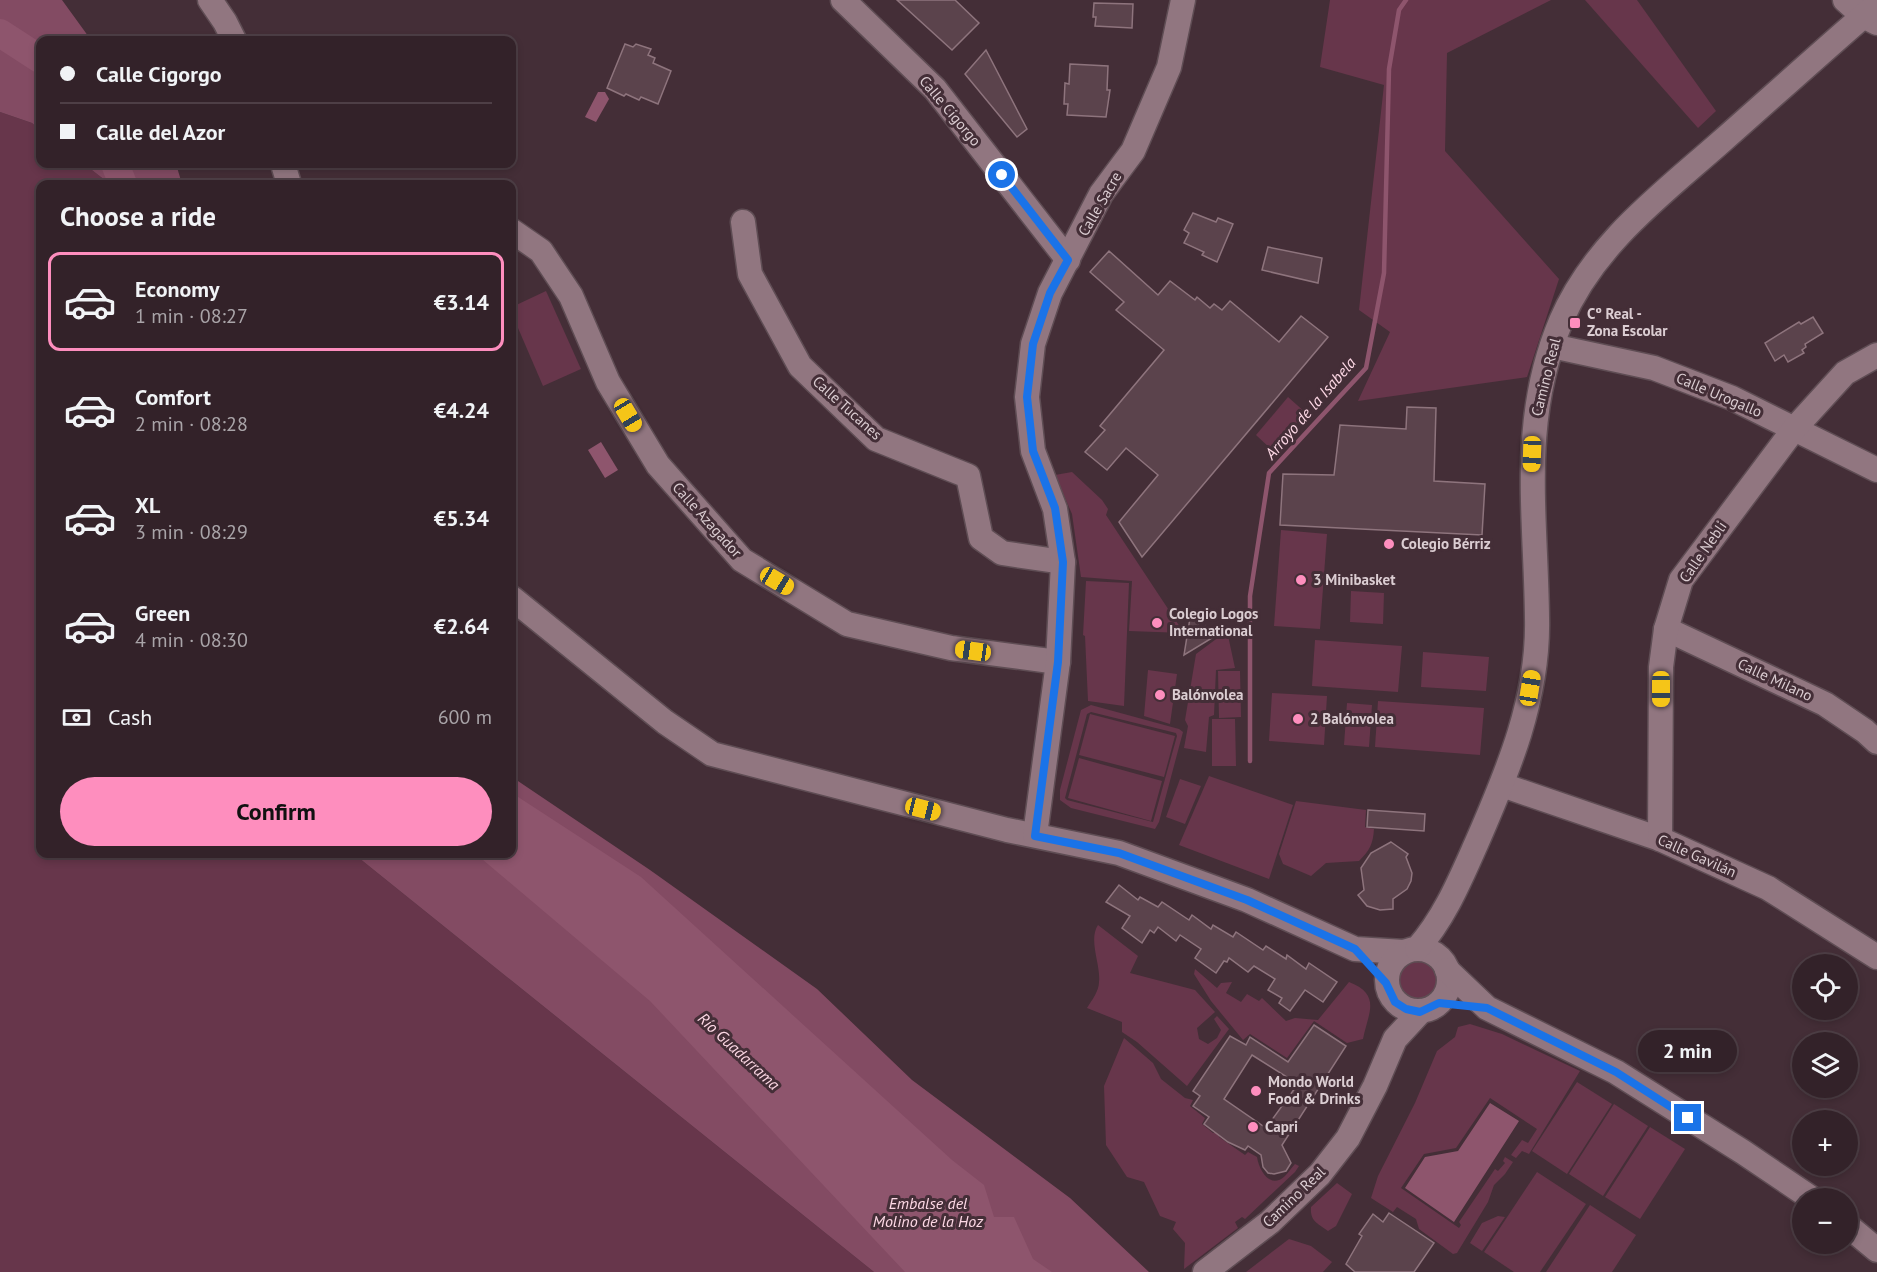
<!DOCTYPE html>
<meta charset="utf-8">
<style>
body{margin:0;font-family:"PT Sans",sans-serif;background:#3b2a31;color:#f1f3f6;height:100vh;display:flex;flex-direction:column;font-size:22px;white-space:nowrap}
*{box-sizing:border-box;margin:0}
p{font-size:20px;color:#a9a4a8}
.icon{flex:none;width:33px;height:33px;fill:none;stroke:currentColor;stroke-width:2;stroke-linecap:round;stroke-linejoin:round}
.map{position:relative;flex:1;overflow:hidden}
.sheet{position:absolute;left:36px;top:180px;width:480px;height:678px;display:flex;flex-direction:column;background:#332229;border-radius:12px;box-shadow:0 3px 9px #0003,0 0 0 2px #4e3f46}
.sheet>*{flex:none}
.banner{position:absolute;left:36px;top:36px;width:480px;height:132px;border-radius:12px;box-shadow:0 3px 9px #0003,0 0 0 2px #4e3f46;display:grid;align-content:center;height:132px;padding:0 24px;background:#332229}
.tools{position:absolute;left:1792px;top:954px;display:grid;gap:12px}
.tools a{display:grid;place-items:center;width:66px;height:66px;border-radius:50%;background:#332229;box-shadow:0 3px 9px #0003,0 0 0 2px #4e3f46;font-size:30px}
.end{position:absolute;width:27px;height:27px;margin:-14px;border:8px solid #1a73e8;background:#fff;box-shadow:0 0 0 3px #fff}
.from{border-radius:50%}
.bubble{position:absolute;height:42px;border-radius:21px;background:#332229;box-shadow:0 3px 9px #0003,0 0 0 2px #4e3f46;font-size:20px;font-weight:600;line-height:42px;text-align:center}
.car{position:absolute;width:18px;height:36px;margin:-18px -9px;border-radius:8px;box-shadow:0 0 4px 2px #0007;background:linear-gradient(#f5c518 24%,#345 0 40%,#f5c518 0 76%,#345 0 86%,#f5c518 0)}
.banner b{display:flex;align-items:center;gap:21px;height:57px;font-size:22px}
.banner b+b{border-top:2px solid #4e3f46}
.banner i{width:15px;height:15px;background:#f1f3f6}
ul{padding:0;list-style:none}
li{display:flex;align-items:center;gap:18px;height:99px;margin:0 12px 9px;padding:0 12px;border:3px solid transparent;border-radius:12px}
li div{flex:1}
li b{display:block;font-size:22px}
li em{font-style:normal;font-weight:600}
li.selected{border-color:#fe8ebe}
li>.icon{width:54px;height:54px;stroke-width:1.5}
h2{padding:0 24px;font-size:27px;line-height:72px}
.pay{display:flex;align-items:center;gap:15px;height:66px;padding:0 24px;font-size:22px}
.pay p{margin-inline-start:auto}
.primary-button{display:flex;gap:12px;margin-top:auto;padding:12px 24px}
.primary-button a{flex:1;height:69px;border-radius:36px;background:#fe8ebe;color:#111;font-size:24px;font-weight:600;line-height:69px;text-align:center}
.map>svg:first-child{display:block}
.green{fill:#67364b;fill-rule:evenodd}
.forest{fill:#834b63}
.water{fill:#8e556d}
.lines{fill:none;stroke-linecap:round;stroke-linejoin:round}
.stream{stroke:#8e556d;stroke-width:4.5}
.river{stroke:#8e556d;stroke-width:28}
.building{fill:#5b434c;stroke:#8e747d;stroke-width:1.5;fill-rule:evenodd}
.minor-casing{stroke:#5f4d54;stroke-width:27}
.minor{stroke:#917680;stroke-width:24}
.route{stroke:#1a73e8;stroke-width:8}
.poi-dot{fill:#fe8ebe;stroke:#442e37;stroke-width:2}
.labels{text-anchor:middle;stroke-width:6;stroke-linejoin:round;paint-order:stroke}
.street-label{font-size:15px;fill:#dbcdd2;stroke:#442e37}
.poi-label{font-size:15px;font-weight:bold;fill:#dbcdd2;stroke:#442e37;text-anchor:start}
.water-label{font-size:16px;font-style:italic;fill:#fdd8e5;stroke:#442e37}
</style>
<div class="map">
<svg width="1877" height="1272" viewBox="0 0 1877 1272">
<rect width="100%" height="100%" fill="#442e37"/>
<!-- green -->
<g class="green">
<polygon points="1330,0 1551,0 1447,53 1445,151 1559,279 1527,377 1358,401 1390,332 1359,310 1384,85 1320,67"/>
<polygon points="1585,0 1637,0 1716,111 1698,128"/>
<polygon points="0,112 32,123 40,130 40,164 84,164 110,184 40,184 40,854 354,854 874,1272 0,1272"/>
<polygon points="546,291 581,369 543,386 512,314 512,307"/>
<polygon points="1288,397 1306,413 1274,452 1256,435"/>
<polygon points="1072,472 1102,500 1108,509 1106,515 1184,633 1129,631 1132,581 1081,577 1072,514 1055,475"/>
<polygon points="1281,530 1327,534 1320,629 1274,626"/>
<polygon points="1086,581 1129,583 1124,706 1088,701 1085,636 1083,635"/>
<polygon points="1351,591 1384,593 1383,624 1350,622"/>
<polygon points="1227,631 1235,668 1216,670 1214,715 1209,717 1206,752 1184,748 1188,726 1185,720 1196,654"/>
<polygon points="1315,640 1402,646 1398,692 1312,686"/>
<polygon points="1423,652 1489,657 1486,691 1421,687"/>
<polygon points="1148,670 1177,674 1170,724 1144,716"/>
<polygon points="1218,671 1240,671 1241,717 1219,718"/>
<polygon points="1272,693 1327,696 1324,745 1269,741"/>
<polygon points="1378,701 1484,708 1480,755 1375,747"/>
<polygon points="1347,703 1372,705 1369,747 1344,745"/>
<path d="M 1091,705 L 1179,729 L 1183,732 L 1159,822 L 1155,829 L 1071,808 L 1060,800 L 1060,790 L 1081,710 ZM 1091,712 L 1176,733 L 1177,736 L 1153,822 L 1067,800 L 1065,798 L 1087,714 Z"/>
<polygon points="1090,714 1175,736 1164,777 1079,755"/>
<polygon points="1212,719 1235,719 1236,766 1212,766"/>
<polygon points="1079,758 1162,781 1151,821 1068,798"/>
<polygon points="1209,776 1293,805 1269,879 1179,845"/>
<polygon points="1180,779 1201,786 1185,824 1166,817"/>
<path d="M 1296,801 L 1366,810 L 1365,827 L 1374,829 C 1373,844 1370,850 1359,861 L 1326,863 L 1311,876 L 1283,864 L 1279,854 Z"/>
<path d="M 1098,925 L 1138,956 L 1130,973 L 1195,990 L 1215,1012 L 1197,1028 L 1199,1039 L 1208,1044 L 1217,1038 L 1221,1030 L 1214,1019 L 1217,1016 L 1229,1029 L 1187,1086 L 1137,1042 L 1122,1032 L 1122,1022 L 1087,1008 C 1092,1000 1099,991 1099,982 C 1101,965 1088,940 1098,925 Z"/>
<circle cx="1418" cy="980" r="23"/>
<path d="M 1195,969 L 1217,988 L 1221,983 L 1232,982 L 1226,993 L 1241,1002 L 1247,994 L 1259,1001 L 1262,998 L 1286,1021 L 1295,1018 L 1318,1020 L 1349,982 C 1382,995 1368,1013 1363,1039 L 1347,1043 L 1314,1021 L 1287,1058 L 1250,1034 L 1243,1040 L 1211,1001 L 1194,974 Z"/>
<polygon points="1470,1024 1502,1034 1580,1071 1529,1154 1522,1151 1516,1158 1511,1155 1522,1140 1528,1143 1537,1129 1490,1098 1456,1148 1424,1154 1401,1188 1459,1228 1461,1225 1459,1222 1495,1169 1498,1171 1505,1163 1503,1161 1505,1157 1513,1162 1505,1174 1494,1185 1488,1202 1457,1253 1453,1254 1419,1229 1416,1219 1397,1207 1393,1212 1371,1198 1378,1176 1415,1103 1437,1051 1455,1037 1458,1027"/>
<path d="M 1124,1038 L 1153,1063 L 1161,1079 L 1185,1098 L 1193,1100 L 1190,1106 L 1205,1118 L 1202,1124 L 1213,1133 L 1219,1132 L 1219,1137 L 1245,1155 L 1248,1152 L 1257,1157 C 1259,1170 1270,1190 1285,1176 C 1288,1173 1291,1168 1295,1164 L 1299,1166 L 1295,1172 L 1245,1219 L 1242,1217 L 1235,1222 L 1238,1228 L 1184,1269 L 1185,1243 L 1173,1229 L 1176,1222 L 1160,1216 L 1144,1182 L 1127,1177 L 1106,1145 L 1104,1086 Z"/>
<polygon points="1577,1082 1612,1104 1567,1174 1532,1151"/>
<polygon points="1614,1104 1648,1126 1603,1196 1569,1174"/>
<polygon points="1650,1127 1685,1149 1640,1219 1605,1197"/>
<polygon points="1537,1172 1586,1204 1540,1272 1514,1272 1484,1252"/>
<path d="M 1337,1183 L 1352,1194 L 1336,1226 L 1328,1231 C 1317,1223 1310,1221 1311,1207 Z"/>
<polygon points="1590,1205 1636,1235 1612,1272 1546,1272"/>
<polygon points="1498,1216 1505,1217 1482,1251 1470,1243 1482,1223"/>
<polygon points="1289,1239 1311,1246 1332,1262 1323,1272 1246,1272"/>
</g>
<!-- forest -->
<g class="forest">
<polygon points="0,0 62,0 91,40 40,40 40,130 32,123 0,112"/>
<polygon points="84,164 176,164 182,184 110,184"/>
<polygon points="512,777 650,870 817,989 912,1080 1070,1198 1149,1272 874,1272 354,854 512,854"/>
</g>
<!-- water -->
<g class="water">
<polygon points="598,92 605,92 609,99 596,122 585,117"/>
<polygon points="601,442 618,470 605,478 588,450"/>
<polygon points="512,793 641,877 952,1160 984,1185 994,1217 1014,1217 1033,1259 1052,1272 905,1272 650,1001 476,854 512,854"/>
<polygon points="1490,1103 1519,1121 1454,1222 1405,1188 1425,1157 1458,1151"/>
</g>
<g class="lines">
<!-- stream -->
<polyline class="stream" points="1250,761 1250,596 1269,473 1366,368 1384,273 1389,69 1399,10 1406,0"/>
<!-- river -->
<g class="river">
<polyline points="0,33 40,59"/>
<polyline points="115,164 123,184"/>
</g>
</g>
<!-- building -->
<g class="building">
<polygon points="897,0 955,0 979,23 952,50"/>
<polygon points="1094,3 1133,4 1132,28 1095,26 1096,17 1093,17"/>
<polygon points="625,44 633,47 636,44 651,49 648,55 655,58 653,63 671,71 658,104 641,97 639,100 626,94 624,96 607,88"/>
<polygon points="986,50 1027,129 1017,137 965,74"/>
<polygon points="1070,64 1108,66 1107,90 1110,90 1106,117 1067,115 1068,104 1064,104 1065,83 1069,84"/>
<polygon points="1193,213 1216,222 1218,218 1233,224 1217,262 1202,255 1204,252 1184,243 1189,233 1184,230"/>
<polygon points="1268,247 1322,258 1318,283 1262,270"/>
<polygon points="1109,251 1158,295 1170,281 1195,300 1197,297 1210,308 1214,304 1222,310 1230,301 1279,342 1301,316 1328,337 1142,557 1119,522 1158,475 1126,448 1107,470 1085,452 1105,430 1100,426 1164,350 1116,310 1124,302 1090,272"/>
<polygon points="1813,317 1823,333 1805,344 1806,347 1802,350 1804,353 1788,362 1784,355 1775,361 1765,343 1799,322 1801,324"/>
<polygon points="1407,407 1436,408 1434,481 1485,484 1482,535 1280,525 1283,474 1334,475 1340,425 1406,429"/>
<polygon points="1191,612 1202,629 1205,626 1212,638 1184,655"/>
<polygon points="1368,810 1425,814 1424,831 1367,827"/>
<polygon points="1391,842 1408,854 1406,857 1412,873 1411,881 1407,889 1393,899 1393,909 1380,910 1367,906 1358,895 1364,890 1361,868 1371,853"/>
<polygon points="1119,885 1138,900 1140,897 1158,907 1162,902 1189,920 1192,915 1211,929 1213,925 1233,937 1236,932 1263,950 1266,946 1286,959 1287,955 1306,969 1309,963 1337,982 1323,1002 1305,990 1290,1011 1279,1003 1282,998 1268,990 1275,979 1254,966 1248,972 1229,958 1227,962 1224,961 1216,973 1195,958 1201,949 1180,935 1176,941 1158,927 1154,933 1150,930 1142,943 1122,928 1130,916 1106,902"/>
<path d="M 1314,1025 L 1346,1046 L 1282,1145 L 1291,1163 L 1286,1171 L 1274,1174 L 1268,1173 L 1263,1167 L 1261,1155 L 1248,1146 L 1245,1150 L 1228,1142 L 1204,1124 L 1209,1117 L 1193,1106 L 1200,1096 L 1193,1091 L 1230,1036 L 1246,1045 L 1250,1037 L 1288,1062 ZM 1252,1055 L 1298,1084 L 1266,1128 L 1224,1099 Z"/>
<polygon points="1389,1213 1434,1243 1414,1272 1355,1272 1346,1264 1362,1236 1359,1234 1373,1214 1383,1222"/>
</g>
<g class="lines">
<!-- minor casing -->
<g class="minor-casing">
<g id="minor">
<polyline points="210,0 225,22 234,40"/>
<polyline points="843,0 935,89 1068,260"/>
<polyline points="1845,0 1863,16 1877,23"/>
<polyline points="283,164 289,184"/>
<polyline points="743,222 750,274 800,366 876,439 968,476 981,538 1002,553 1063,562"/>
<polyline points="512,231 541,251 571,296 608,382 658,465 742,560 847,624 951,648 1058,662"/>
<polyline points="1552,346 1654,368 1732,398 1877,470"/>
<polyline points="512,598 665,722 712,754 1007,830 1119,853 1247,900 1355,949 1404,952"/>
<polyline points="1666,629 1825,704 1865,731 1877,742"/>
<polyline points="1502,785 1660,839 1768,888 1877,957"/>
<polyline points="1035,835 1058,662 1063,562 1055,509 1033,451 1027,397 1033,344 1050,293 1101,194 1133,151 1169,67 1183,0"/>
<polyline points="1660,839 1661,667 1666,629 1681,580 1794,429 1845,373 1877,355"/>
<circle cx="1418" cy="980" r="31"/>
<path d="M 1417,949 C 1445,917 1460,880 1477,842 C 1508,771 1539,698 1537,618 C 1536,515 1519,420 1561,321 C 1594,244 1661,195 1722,141 C 1774,95 1825,49 1877,4"/>
<polyline points="1447,970 1487,1008 1616,1072 1743,1152 1811,1198"/>
<polyline points="1848,1226 1877,1250"/>
<polyline points="1205,1272 1270,1222 1320,1174 1348,1138 1375,1086 1395,1039 1420,1012"/>
</g>
</g>
<!-- minor -->
<use href="#minor" class="minor"/>
</g>
<g class="lines">
<!-- route -->
<polyline class="route" points="1002,175 1068,260 1050,293 1033,344 1027,397 1033,451 1055,508 1063,562 1058,662 1035,836 1119,853 1247,900 1355,949 1386,983 1395,1002 1406,1009 1420,1012 1439,1003 1487,1008 1616,1072 1688,1118"/>
</g>
<!-- markers -->
<g class="poi-dot">
<rect x="1569" y="317" width="12" height="12" rx="3"/>
<circle cx="1389" cy="544" r="6"/>
<circle cx="1301" cy="580" r="6"/>
<circle cx="1157" cy="623" r="6"/>
<circle cx="1160" cy="695" r="6"/>
<circle cx="1298" cy="719" r="6"/>
<circle cx="1256" cy="1091" r="6"/>
<circle cx="1253" cy="1127" r="6"/>
</g>
<g class="labels">
<!-- street labels -->
<g class="street-label">
<text transform="translate(950 111) rotate(50)" y="5">Calle Cigorgo</text>
<text transform="translate(1100 204) rotate(-60)" y="5">Calle Sacre</text>
<text transform="translate(1546 377) rotate(-76)" y="5">Camino Real</text>
<text transform="translate(1719 395) rotate(23)" y="5">Calle Urogallo</text>
<text transform="translate(847 408) rotate(42)" y="5">Calle Tucanes</text>
<text transform="translate(707 520) rotate(48)" y="5">Calle Azagador</text>
<text transform="translate(1703 552) rotate(-55)" y="5">Calle Nebli</text>
<text transform="translate(1775 680) rotate(25)" y="5">Calle Milano</text>
<text transform="translate(1697 856) rotate(24)" y="5">Calle Gavilán</text>
<text transform="translate(1294 1197) rotate(-44)" y="5">Camino Real</text>
</g>
<!-- poi labels -->
<g class="poi-label">
<text x="1587" y="319">Cº Real -<tspan x="1587" dy="17">Zona Escolar</tspan></text>
<text x="1401" y="549">Colegio Bérriz</text>
<text x="1313" y="585">3 Minibasket</text>
<text x="1169" y="619">Colegio Logos<tspan x="1169" dy="17">International</tspan></text>
<text x="1172" y="700">Balónvolea</text>
<text x="1310" y="724">2 Balónvolea</text>
<text x="1268" y="1087">Mondo World<tspan x="1268" dy="17">Food &amp; Drinks</tspan></text>
<text x="1265" y="1132">Capri</text>
</g>
<!-- water labels -->
<g class="water-label">
<text transform="translate(1310 408) rotate(-49)" y="6">Arroyo de la Isabela</text>
<text transform="translate(739 1051) rotate(43)" y="6">Río Guadarrama</text>
<text x="928" y="1209">Embalse del<tspan x="928" dy="18">Molino de la Hoz</tspan></text>
</g>
</g>
</svg>
<div class="tools">
<a><svg class="icon" aria-label="locate" viewBox="0 0 24 24"><circle cx="12" cy="12" r="6"/><path d="M12 2v4M12 18v4M2 12h4M18 12h4"/></svg></a>
<a><svg class="icon" aria-label="layers" viewBox="0 0 24 24"><path d="M12 4l9 5-9 5-9-5zM3 14l9 5 9-5"/></svg></a>
<a>+</a>
<a>−</a>
</div>
<i class="end from" style="left:1002px;top:175px"></i>
<i class="end" style="left:1688px;top:1118px"></i>
<div class="bubble" style="left:1638px;top:1030px;width:99px">2 min</div>
<i class="car" style="left:628px;top:415px;rotate:149deg"></i>
<i class="car" style="left:1532px;top:454px;rotate:182deg"></i>
<i class="car" style="left:777px;top:581px;rotate:121deg"></i>
<i class="car" style="left:973px;top:651px;rotate:278deg"></i>
<i class="car" style="left:1530px;top:688px;rotate:9deg"></i>
<i class="car" style="left:1661px;top:689px;rotate:180deg"></i>
<i class="car" style="left:923px;top:809px;rotate:104deg"></i>
<div class="banner">
<b><i class="from"></i>Calle Cigorgo</b>
<b><i></i>Calle del Azor</b>
</div>
<section class="sheet">
<h2>Choose a ride</h2>
<ul>
<li class="selected"><svg class="icon" aria-label="car" viewBox="0 0 24 24"><path d="M5 17H2v-5l4-1 3-4h7l3 4 3 1v5h-3M9 17h6M6 11h13"/><circle cx="7" cy="17" r="2"/><circle cx="17" cy="17" r="2"/></svg><div><b>Economy</b><p>1 min · 08:27</p></div><em>€3.14</em></li>
<li><svg class="icon" aria-label="car" viewBox="0 0 24 24"><path d="M5 17H2v-5l4-1 3-4h7l3 4 3 1v5h-3M9 17h6M6 11h13"/><circle cx="7" cy="17" r="2"/><circle cx="17" cy="17" r="2"/></svg><div><b>Comfort</b><p>2 min · 08:28</p></div><em>€4.24</em></li>
<li><svg class="icon" aria-label="car" viewBox="0 0 24 24"><path d="M5 17H2v-5l4-1 3-4h7l3 4 3 1v5h-3M9 17h6M6 11h13"/><circle cx="7" cy="17" r="2"/><circle cx="17" cy="17" r="2"/></svg><div><b>XL</b><p>3 min · 08:29</p></div><em>€5.34</em></li>
<li><svg class="icon" aria-label="car" viewBox="0 0 24 24"><path d="M5 17H2v-5l4-1 3-4h7l3 4 3 1v5h-3M9 17h6M6 11h13"/><circle cx="7" cy="17" r="2"/><circle cx="17" cy="17" r="2"/></svg><div><b>Green</b><p>4 min · 08:30</p></div><em>€2.64</em></li>
</ul>
<div class="pay"><svg class="icon" aria-label="cash" viewBox="0 0 24 24"><path d="M3 7h18v10H3z"/><circle cx="12" cy="12" r="2"/></svg>Cash<p>600 m</p></div>
<div class="primary-button"><a>Confirm</a></div>
</section>
</div>
